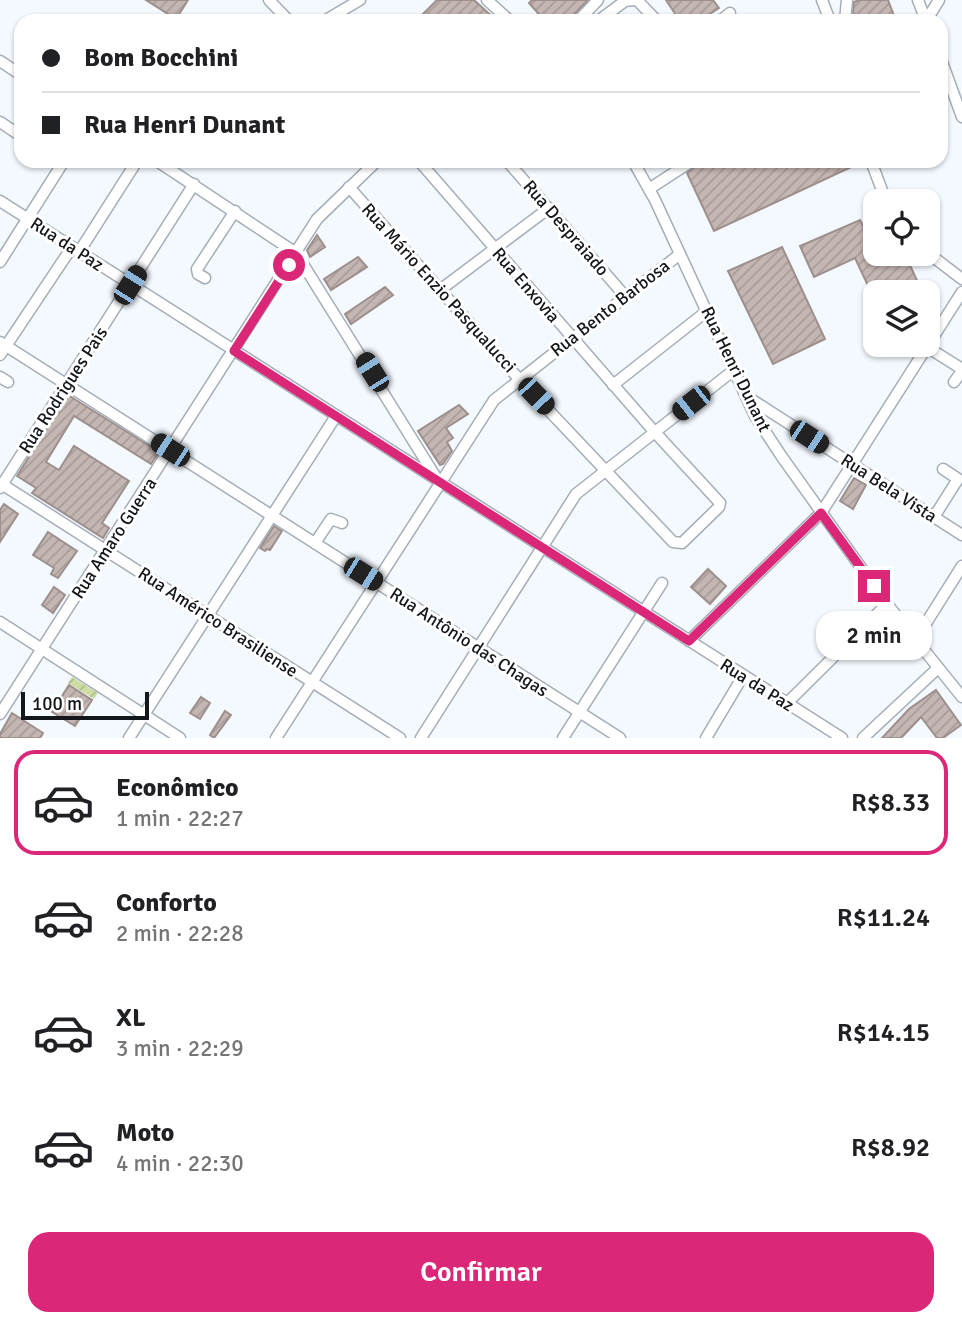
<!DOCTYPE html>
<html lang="pt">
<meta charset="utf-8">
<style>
body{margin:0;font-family:Signika,sans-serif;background:#f6f6f6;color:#202124;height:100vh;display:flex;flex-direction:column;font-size:26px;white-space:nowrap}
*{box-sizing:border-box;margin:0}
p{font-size:23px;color:#757577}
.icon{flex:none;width:38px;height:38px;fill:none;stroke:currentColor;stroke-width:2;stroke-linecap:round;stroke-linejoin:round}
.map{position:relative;height:738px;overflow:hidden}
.sheet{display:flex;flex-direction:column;background:#fff;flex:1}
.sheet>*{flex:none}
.banner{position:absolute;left:14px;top:14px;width:934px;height:154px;border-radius:21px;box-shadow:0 2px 5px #0004;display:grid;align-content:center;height:154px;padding:0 28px;background:#fff}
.controls{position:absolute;left:863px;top:189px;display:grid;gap:14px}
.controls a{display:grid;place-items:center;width:77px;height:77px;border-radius:14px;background:#fff;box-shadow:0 2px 5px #0004;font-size:35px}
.scale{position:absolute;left:21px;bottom:18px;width:128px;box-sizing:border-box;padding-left:7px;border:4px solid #13161a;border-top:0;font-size:19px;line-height:24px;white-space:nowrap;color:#13161a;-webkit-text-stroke:5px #fff;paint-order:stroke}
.end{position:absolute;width:32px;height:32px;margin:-16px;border:9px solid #db2777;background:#fff;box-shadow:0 0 0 4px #fff}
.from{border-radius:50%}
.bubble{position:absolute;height:49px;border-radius:21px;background:#fff;box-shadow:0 2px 5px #0004;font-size:23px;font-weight:600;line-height:49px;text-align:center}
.car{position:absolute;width:21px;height:42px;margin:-21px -10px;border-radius:9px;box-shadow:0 0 5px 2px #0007;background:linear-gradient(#222 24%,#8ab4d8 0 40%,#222 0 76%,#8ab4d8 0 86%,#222 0)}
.banner b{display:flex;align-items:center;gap:24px;height:66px;font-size:26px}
.banner b+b{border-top:2px solid #e0e0e0}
.banner i{width:18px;height:18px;background:#202124}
ul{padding:12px 0 0;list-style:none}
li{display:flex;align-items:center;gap:21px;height:105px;margin:0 14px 10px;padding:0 14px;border:4px solid transparent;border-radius:21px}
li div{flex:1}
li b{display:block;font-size:26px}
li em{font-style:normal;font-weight:600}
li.selected{border-color:#db2777}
li>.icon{width:63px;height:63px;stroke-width:1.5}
.action{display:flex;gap:14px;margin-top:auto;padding:14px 28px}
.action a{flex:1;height:80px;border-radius:21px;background:#db2777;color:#fff;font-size:28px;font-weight:600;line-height:80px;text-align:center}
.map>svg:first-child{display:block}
.garden{fill:url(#garden-furrows)}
.building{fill:url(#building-hatch);stroke:#9c8f8c;stroke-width:2}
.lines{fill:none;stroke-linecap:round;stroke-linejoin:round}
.minor-casing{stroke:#a5adb7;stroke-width:13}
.minor{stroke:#fff;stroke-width:10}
.route{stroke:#db2777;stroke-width:9}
.labels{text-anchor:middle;stroke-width:6;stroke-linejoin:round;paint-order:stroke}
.street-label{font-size:18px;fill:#13161a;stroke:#fff}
</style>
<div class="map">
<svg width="962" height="738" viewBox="0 0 962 738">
<defs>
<pattern id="garden-furrows" width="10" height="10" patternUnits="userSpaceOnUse" patternTransform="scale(1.75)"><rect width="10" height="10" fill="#cedda3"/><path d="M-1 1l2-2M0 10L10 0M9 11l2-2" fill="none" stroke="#b0bd8c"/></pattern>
<pattern id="building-hatch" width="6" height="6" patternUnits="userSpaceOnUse" patternTransform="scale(1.75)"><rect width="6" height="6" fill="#c4b6b2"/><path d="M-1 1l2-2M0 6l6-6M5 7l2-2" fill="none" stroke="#a89c98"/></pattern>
</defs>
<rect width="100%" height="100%" fill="#f4f9ff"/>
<!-- garden -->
<polygon class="garden" points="72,677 98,693 94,699 68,683"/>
<!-- building -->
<g class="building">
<polygon points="146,0 188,0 176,19"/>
<polygon points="437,0 474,0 497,21 416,21"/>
<polygon points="532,0 588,0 568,21 545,21 529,3"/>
<polygon points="666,0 713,0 719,8 699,21 680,21"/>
<polygon points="859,0 888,0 896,21 857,21 853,12 854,2"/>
<polygon points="702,161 864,161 714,231 687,173"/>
<polygon points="860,220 880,260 893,254 905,254 919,285 904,292 871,292 855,258 814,277 800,246"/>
<polygon points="317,235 325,247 310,257 307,250"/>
<polygon points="782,247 825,339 773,364 728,271"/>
<polygon points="358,257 367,267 331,290 324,279"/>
<polygon points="385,287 393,295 351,324 345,314"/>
<polygon points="68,395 159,452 151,464 74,416 46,462 59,470 74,446 129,481 102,523 109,528 103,538 32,493 36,488 17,476"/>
<polygon points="459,405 468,414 446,428 453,438 447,442 452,451 443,464 440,465 418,431"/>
<polygon points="854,478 866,485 853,509 840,501"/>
<polygon points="4,504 18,514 0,542 0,510"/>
<polygon points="274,526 282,531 270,550 267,549 265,551 260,548"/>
<polygon points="48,532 77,551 58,578 51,574 54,568 33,555"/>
<polygon points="708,569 726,586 710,604 691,587"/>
<polygon points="54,587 65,595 53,613 42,605"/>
<polygon points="69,685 92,700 75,726 52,712"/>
<polygon points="936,690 961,725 943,738 937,738 921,717 901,738 882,738 909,709"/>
<polygon points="201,697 210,703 200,719 190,713"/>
<polygon points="225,711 231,715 214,738 210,735"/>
<polygon points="12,713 43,733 40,738 0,738 0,734"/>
</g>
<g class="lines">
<!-- minor casing -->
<g class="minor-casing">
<g id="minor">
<polyline points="269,0 289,21"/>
<polyline points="487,0 510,21"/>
<polyline points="637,0 657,21"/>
<polyline points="822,0 830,21"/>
<polyline points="918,0 926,21"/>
<polyline points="324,21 360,0"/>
<polyline points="578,21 598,0"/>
<polyline points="598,21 625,1 635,0"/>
<polyline points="720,21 730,13"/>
<polyline points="845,21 847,0"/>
<polyline points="926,21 939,0"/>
<polyline points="0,61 21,75"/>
<polyline points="942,62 962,117"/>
<polyline points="0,122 21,136"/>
<polyline points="157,161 296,253 437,479"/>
<polyline points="507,161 625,296"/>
<polyline points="633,161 655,200 755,416 782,457 887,604 962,697"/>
<polyline points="871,161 886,201"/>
<polyline points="349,187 519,379 673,542 682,543 719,507 720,503 651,428 419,161"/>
<polyline points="649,189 692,161"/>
<polyline points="0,201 842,738"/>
<polyline points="79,252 137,161"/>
<polyline points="928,253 962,279"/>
<polyline points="0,262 64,161"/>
<polyline points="205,278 198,274 197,269 235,211"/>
<polyline points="440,290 549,208"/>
<polyline points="0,342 620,738"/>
<polyline points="927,347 962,369"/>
<polyline points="0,355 72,247"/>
<polyline points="0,377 8,382"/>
<polyline points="954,382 962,371"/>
<polyline points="613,385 707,311"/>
<polyline points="746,396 962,535"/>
<polyline points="0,483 400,738"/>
<polyline points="0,488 194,184"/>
<polyline points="934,517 958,479 943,469"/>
<polyline points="315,543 331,519 342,523"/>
<polyline points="0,622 180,738"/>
<polyline points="916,639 962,566"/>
<polyline points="689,641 821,513 962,292"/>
<polyline points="787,703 887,604"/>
<polyline points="0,714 317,219 377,161"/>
<polyline points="129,738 336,416"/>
<polyline points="276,738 494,400 680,254"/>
<polyline points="421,738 576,494 734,370"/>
<polyline points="563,738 662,583"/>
<polyline points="706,738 743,676"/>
<polyline points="863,738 938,668"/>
</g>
</g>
<!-- minor -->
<use href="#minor" class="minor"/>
</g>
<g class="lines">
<!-- route -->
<polyline class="route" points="289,265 234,351 689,641 821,513 874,586"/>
</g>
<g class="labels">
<!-- street labels -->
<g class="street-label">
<text transform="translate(566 228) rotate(49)" y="6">Rua Despraiado</text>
<text transform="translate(67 244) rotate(33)" y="6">Rua da Paz</text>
<text transform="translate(526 285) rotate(49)" y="6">Rua Enxovia</text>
<text transform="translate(439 288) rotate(48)" y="6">Rua Mário Enzio Pasqualucci</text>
<text transform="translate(610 308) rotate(-38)" y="6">Rua Bento Barbosa</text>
<text transform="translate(736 369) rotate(64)" y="6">Rua Henri Dunant</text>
<text transform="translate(63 390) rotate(-57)" y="6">Rua Rodrigues Pais</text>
<text transform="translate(889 488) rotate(33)" y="6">Rua Bela Vista</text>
<text transform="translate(114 538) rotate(-57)" y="6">Rua Amaro Guerra</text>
<text transform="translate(218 622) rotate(33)" y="6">Rua Américo Brasiliense</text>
<text transform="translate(469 642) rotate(33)" y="6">Rua Antônio das Chagas</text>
<text transform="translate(757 685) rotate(32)" y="6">Rua da Paz</text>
</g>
</g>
</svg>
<div class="controls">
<a><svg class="icon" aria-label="locate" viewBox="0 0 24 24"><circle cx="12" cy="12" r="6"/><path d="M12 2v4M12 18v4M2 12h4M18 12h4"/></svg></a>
<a><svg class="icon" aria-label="layers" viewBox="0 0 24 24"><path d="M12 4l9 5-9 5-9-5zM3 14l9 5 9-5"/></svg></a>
</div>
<div class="scale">100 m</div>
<i class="end from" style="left:289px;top:265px"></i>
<i class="end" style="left:874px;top:586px"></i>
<div class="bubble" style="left:816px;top:611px;width:116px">2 min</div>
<i class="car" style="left:130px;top:285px;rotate:32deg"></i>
<i class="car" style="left:372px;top:372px;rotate:328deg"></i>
<i class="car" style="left:536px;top:396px;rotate:136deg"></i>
<i class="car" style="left:691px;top:403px;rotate:232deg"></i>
<i class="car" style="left:809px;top:437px;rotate:123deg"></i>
<i class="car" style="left:170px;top:450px;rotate:303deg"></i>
<i class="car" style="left:363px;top:574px;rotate:122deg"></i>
<div class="banner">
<b><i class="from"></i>Bom Bocchini</b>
<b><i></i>Rua Henri Dunant</b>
</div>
</div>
<section class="sheet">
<ul>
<li class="selected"><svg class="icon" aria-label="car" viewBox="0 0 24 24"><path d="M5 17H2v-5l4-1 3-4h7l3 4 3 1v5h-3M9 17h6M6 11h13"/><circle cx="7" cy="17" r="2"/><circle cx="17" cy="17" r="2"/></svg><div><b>Econômico</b><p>1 min · 22:27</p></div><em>R$8.33</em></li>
<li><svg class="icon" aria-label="car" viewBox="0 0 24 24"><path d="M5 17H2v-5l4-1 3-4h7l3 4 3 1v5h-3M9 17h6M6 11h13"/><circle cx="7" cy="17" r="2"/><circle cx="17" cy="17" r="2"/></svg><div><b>Conforto</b><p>2 min · 22:28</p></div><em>R$11.24</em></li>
<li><svg class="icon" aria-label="car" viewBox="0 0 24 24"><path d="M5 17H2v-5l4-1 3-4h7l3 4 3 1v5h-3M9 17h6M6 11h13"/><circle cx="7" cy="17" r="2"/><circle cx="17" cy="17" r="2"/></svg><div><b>XL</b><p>3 min · 22:29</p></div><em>R$14.15</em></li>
<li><svg class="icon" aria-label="car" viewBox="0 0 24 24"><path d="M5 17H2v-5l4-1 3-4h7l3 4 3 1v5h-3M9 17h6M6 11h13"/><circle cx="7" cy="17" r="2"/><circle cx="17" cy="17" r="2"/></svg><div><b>Moto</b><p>4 min · 22:30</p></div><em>R$8.92</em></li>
</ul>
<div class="action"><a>Confirmar</a></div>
</section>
